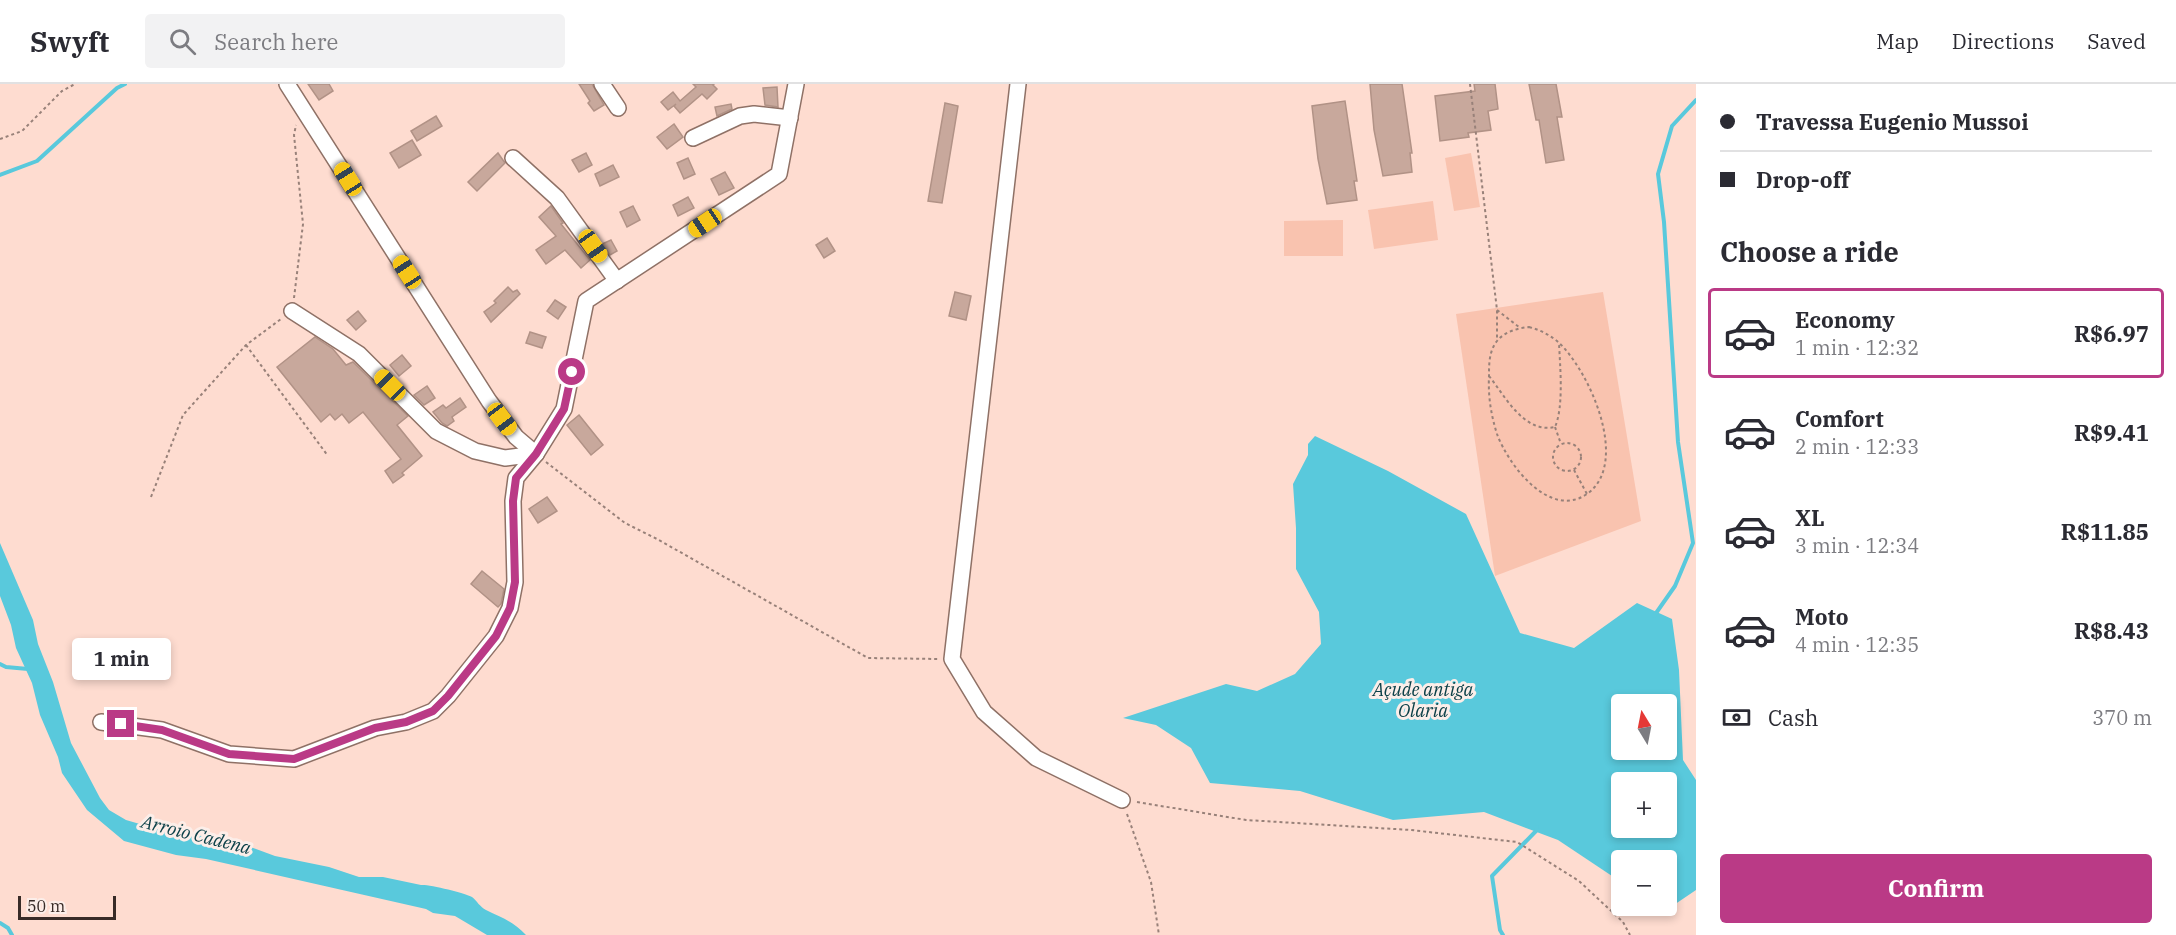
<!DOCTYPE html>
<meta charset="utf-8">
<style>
body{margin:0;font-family:"IBM Plex Serif",serif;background:#f2f2f3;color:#2b2b33;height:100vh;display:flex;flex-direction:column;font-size:22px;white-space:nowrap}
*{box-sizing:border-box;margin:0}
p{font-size:20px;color:#7c7c81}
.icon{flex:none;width:33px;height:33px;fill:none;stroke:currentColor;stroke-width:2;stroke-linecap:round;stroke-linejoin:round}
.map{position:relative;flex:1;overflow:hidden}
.sheet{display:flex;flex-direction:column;background:#fff;width:480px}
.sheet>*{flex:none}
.guide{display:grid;align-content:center;height:132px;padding:0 24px;background:#fff}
.needle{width:39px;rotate:350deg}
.buttons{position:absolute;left:1611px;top:610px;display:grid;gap:12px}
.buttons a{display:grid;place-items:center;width:66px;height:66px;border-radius:6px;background:#fff;box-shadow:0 3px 9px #0003;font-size:30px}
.scale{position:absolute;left:18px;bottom:15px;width:98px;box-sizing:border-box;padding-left:6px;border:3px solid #382b27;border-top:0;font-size:16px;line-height:21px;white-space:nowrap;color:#382b27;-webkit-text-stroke:4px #fceee9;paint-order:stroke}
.end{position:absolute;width:27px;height:27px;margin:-14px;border:8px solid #ba3a86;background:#fff;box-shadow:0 0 0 3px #fff}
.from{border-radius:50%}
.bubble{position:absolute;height:42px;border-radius:6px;background:#fff;box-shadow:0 3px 9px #0003;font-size:20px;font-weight:800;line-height:42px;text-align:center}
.car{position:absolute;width:18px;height:36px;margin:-18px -9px;border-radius:8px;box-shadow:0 0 4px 2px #0007;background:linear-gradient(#f5c518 24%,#345 0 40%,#f5c518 0 76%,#345 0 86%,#f5c518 0)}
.guide b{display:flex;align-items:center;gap:21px;height:57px;font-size:22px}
.guide b+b{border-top:2px solid #e1e1e2}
.guide i{width:15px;height:15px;background:#2b2b33}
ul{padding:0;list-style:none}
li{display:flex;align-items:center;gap:18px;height:90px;margin:0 12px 9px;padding:0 12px;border:3px solid transparent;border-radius:6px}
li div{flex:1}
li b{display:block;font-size:22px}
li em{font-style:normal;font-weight:800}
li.on{border-color:#ba3a86}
li>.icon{width:54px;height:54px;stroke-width:1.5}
h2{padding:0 24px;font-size:27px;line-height:72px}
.pay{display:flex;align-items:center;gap:15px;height:66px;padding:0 24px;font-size:22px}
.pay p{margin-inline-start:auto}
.primary-button{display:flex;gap:12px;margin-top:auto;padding:12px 24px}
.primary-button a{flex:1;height:69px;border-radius:6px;background:#ba3a86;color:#fff;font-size:24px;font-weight:800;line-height:69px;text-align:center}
header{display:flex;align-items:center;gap:36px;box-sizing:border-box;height:84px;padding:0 30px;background:#fff;border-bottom:2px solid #e1e1e2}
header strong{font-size:28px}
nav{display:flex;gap:33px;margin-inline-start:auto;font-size:21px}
.search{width:420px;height:54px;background:#f2f2f3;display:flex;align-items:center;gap:15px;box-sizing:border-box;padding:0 21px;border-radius:6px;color:#7c7c81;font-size:22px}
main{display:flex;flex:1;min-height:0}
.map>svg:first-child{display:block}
.green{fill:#f9c3af}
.water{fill:#59c9dc;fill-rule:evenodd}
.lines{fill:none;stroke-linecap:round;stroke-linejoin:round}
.stream{stroke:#59c9dc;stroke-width:4}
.building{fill:#c8a89c;stroke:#b19286;stroke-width:1.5}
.minor-casing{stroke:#8f7166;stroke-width:18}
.path{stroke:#988179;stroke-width:2;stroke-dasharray:3 3;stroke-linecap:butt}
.minor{stroke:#fff;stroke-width:15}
.route{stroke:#ba3a86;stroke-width:8}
.labels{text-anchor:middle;stroke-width:6;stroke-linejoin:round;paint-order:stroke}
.water-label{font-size:18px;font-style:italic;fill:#0c4048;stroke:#fceee9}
</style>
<header>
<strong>Swyft</strong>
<div class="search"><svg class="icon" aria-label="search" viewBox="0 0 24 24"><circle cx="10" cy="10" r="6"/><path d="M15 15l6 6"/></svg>Search here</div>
<nav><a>Map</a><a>Directions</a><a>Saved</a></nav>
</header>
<main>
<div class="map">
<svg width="1696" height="851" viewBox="0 0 1696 851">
<rect width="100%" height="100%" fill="#fedcd0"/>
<!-- green -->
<g class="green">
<polygon points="1471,69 1480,123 1454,127 1445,74"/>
<polygon points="1433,117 1438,156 1374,165 1368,126"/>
<polygon points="1343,136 1343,172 1284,172 1284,137"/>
<polygon points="1603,208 1641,437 1495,492 1456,230"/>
</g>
<!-- water -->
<g class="water">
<path d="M 1315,352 L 1388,387 L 1466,430 L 1520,549 L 1574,564 L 1637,519 L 1672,535 L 1679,586 L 1683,676 L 1696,696 L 1696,806 L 1665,827 L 1657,822 L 1666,822 L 1666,777 L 1622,777 L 1621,798 L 1558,756 L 1484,728 L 1393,736 L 1300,707 L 1210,699 L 1191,664 L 1156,641 L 1123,634 L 1226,600 L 1257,607 L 1295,590 L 1321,560 L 1319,528 L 1296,485 L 1296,444 L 1293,400 L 1308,371 L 1308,360 ZM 1622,621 L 1666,621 L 1666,666 L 1622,666 ZM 1622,699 L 1666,699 L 1666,744 L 1622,744 Z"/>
<path d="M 0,459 L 33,536 L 38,560 L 53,598 L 71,659 L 100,714 L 109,726 L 126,736 L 164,747 L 231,756 L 275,772 L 329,783 L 359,793 L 383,793 L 421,801 C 428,800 465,809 472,813 C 477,817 480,823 486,826 C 502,834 513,837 526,851 L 487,851 L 455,832 L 433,829 L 426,825 L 206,775 L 176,771 L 124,757 L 87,726 L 62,689 L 58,673 L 40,631 L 32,599 L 16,564 L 11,541 L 0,512 Z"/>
</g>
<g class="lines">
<!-- stream -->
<g class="stream">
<polyline points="0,91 37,77 117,4 125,0"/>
<polyline points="1654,532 1675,502 1693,459 1678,358 1664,138 1658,90 1672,42 1696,16"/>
<polyline points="0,580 6,583 28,585"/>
<polyline points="0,839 8,844 12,851"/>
<polyline points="1503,851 1500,846 1492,792 1536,747 1537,743"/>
</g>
</g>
<!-- building -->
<g class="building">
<polygon points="308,0 329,0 333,7 319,16"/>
<polygon points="579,0 592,0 604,21 594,27 588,19 590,17"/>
<polygon points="693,0 714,0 713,1 717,5 707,15 702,10 680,29 674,22 676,20 668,26 661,18 673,8 680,17 696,3"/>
<polygon points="1370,0 1402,0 1412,69 1410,69 1412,88 1383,92 1374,46"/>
<polygon points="1474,0 1495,0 1498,25 1488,27 1491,46 1468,49 1469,53 1440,57 1435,12 1475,7"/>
<polygon points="1529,0 1556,0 1562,33 1557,33 1564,76 1546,79 1539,36 1536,36"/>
<polygon points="777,3 778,23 765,21 763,4"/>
<polygon points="1345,17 1357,97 1354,97 1357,116 1327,120 1318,75 1312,22"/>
<polygon points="945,19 958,22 942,119 928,117"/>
<polygon points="731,20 732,25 717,32 715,23"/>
<polygon points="436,32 442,42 417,57 411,47"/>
<polygon points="674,40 683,53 667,65 657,53"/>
<polygon points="412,56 421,71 399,84 390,69"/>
<polygon points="498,69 505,79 477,107 468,98"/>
<polygon points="586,69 592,81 579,88 572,76"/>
<polygon points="688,74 695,90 684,95 677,79"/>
<polygon points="613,81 619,93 600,102 595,90"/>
<polygon points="725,88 734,104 719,111 711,95"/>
<polygon points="688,113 694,124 678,132 673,121"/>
<polygon points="551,122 563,139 561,140 590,176 581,184 565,166 546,180 536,166 556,152 539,133"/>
<polygon points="633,122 640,136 627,143 620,128"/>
<polygon points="827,154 835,167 824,174 816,161"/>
<polygon points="611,156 617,167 610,171 602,160"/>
<polygon points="508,203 513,208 517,206 520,210 491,238 484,228 496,219 494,217"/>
<polygon points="955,208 971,212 966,236 949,232"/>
<polygon points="555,216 566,223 558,235 547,227"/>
<polygon points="358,227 366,237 356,246 347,236"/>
<polygon points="530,248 546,253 542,264 526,259"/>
<polygon points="315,253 333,265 346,281 353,278 408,332 397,341 422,372 402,389 404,391 393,399 385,387 401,375 363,328 349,339 342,330 335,336 330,330 321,338 277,283"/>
<polygon points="402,271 411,282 399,292 390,281"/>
<polygon points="427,302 435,314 424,321 414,311"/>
<polygon points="460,314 466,323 452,333 454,337 447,342 442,339 433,328 443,321 446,324"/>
<polygon points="579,331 603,361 591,371 567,341"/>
<polygon points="547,413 557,427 538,439 529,425"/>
<polygon points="482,487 504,505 501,520 498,523 471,500"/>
</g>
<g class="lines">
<!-- minor casing -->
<g class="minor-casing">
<g id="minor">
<polyline points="287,0 489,317 516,353 536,370"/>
<polyline points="602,0 618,24"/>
<polyline points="1018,0 952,575 984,628 1036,674 1122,716"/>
<polyline points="693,54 740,32 754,30 790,34"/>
<polyline points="513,74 557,114 617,197"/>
<polyline points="292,227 359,270 436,347 475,367 505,374 536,370"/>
<polyline points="101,638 162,646 229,670 294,675 375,644 406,638 433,627 448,612 496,552 510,524 515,498 513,417 516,394 536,370 564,325 586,217 779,90 796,0"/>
</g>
</g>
<!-- path -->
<g class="path">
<polyline points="1470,0 1497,226 1497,256"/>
<polyline points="0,55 22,47 62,7 75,0"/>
<polyline points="294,214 303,140 294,51 296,41"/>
<polyline points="1497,226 1519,243"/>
<path d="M 1529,243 C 1540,246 1548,250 1557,257 C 1589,285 1631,379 1587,410 C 1549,436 1508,380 1497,350 C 1491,331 1488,312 1489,292 C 1489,280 1489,267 1497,257 C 1504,248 1518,244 1529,243 Z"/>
<polyline points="246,261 328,372"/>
<path d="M 1489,292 C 1505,312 1524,350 1555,343 C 1564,322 1560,282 1559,259"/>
<polyline points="1555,343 1561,360"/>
<circle cx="1567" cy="373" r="14"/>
<polyline points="546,378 625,439 657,455 868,574 938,575"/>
<polyline points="1574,386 1587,410"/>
<polyline points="151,413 183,331 246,261 281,235"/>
<polyline points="1137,718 1246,736 1411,746 1517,758 1579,797 1623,838 1630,851"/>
<polyline points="1127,730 1151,798 1159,851"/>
</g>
<!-- minor -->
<use href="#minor" class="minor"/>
</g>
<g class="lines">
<!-- route -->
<polyline class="route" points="121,640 162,646 229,670 294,675 375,644 406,638 433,627 448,612 496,552 510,524 515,498 513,417 516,394 536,370 564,325 572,288"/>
</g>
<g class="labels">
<!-- water labels -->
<g class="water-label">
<text x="1423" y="612">Açude antiga<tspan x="1423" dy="21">Olaria</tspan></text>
<text transform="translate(196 751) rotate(14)" y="6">Arroio Cadena</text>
</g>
</g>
</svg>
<div class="buttons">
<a><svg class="needle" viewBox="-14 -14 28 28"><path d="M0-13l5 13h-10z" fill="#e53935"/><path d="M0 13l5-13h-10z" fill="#7c7c81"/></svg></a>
<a>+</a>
<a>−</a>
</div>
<div class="scale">50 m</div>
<i class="end from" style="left:572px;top:288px"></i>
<i class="end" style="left:121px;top:640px"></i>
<div class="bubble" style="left:72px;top:554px;width:99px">1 min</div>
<i class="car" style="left:348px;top:95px;rotate:328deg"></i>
<i class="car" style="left:705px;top:139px;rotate:236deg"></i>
<i class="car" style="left:593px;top:162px;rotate:145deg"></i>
<i class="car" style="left:407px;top:188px;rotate:327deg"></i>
<i class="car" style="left:390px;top:301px;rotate:315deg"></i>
<i class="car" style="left:502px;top:335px;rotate:143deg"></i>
</div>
<section class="sheet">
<div class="guide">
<b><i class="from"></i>Travessa Eugenio Mussoi</b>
<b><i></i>Drop-off</b>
</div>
<h2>Choose a ride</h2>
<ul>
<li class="on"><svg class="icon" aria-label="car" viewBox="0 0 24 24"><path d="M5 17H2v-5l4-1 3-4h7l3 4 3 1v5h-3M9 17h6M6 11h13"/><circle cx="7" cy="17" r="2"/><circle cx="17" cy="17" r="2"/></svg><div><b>Economy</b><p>1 min · 12:32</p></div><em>R$6.97</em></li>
<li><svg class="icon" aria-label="car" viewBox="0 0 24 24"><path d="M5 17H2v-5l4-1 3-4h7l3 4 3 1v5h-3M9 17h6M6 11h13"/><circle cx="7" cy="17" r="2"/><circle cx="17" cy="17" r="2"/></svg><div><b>Comfort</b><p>2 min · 12:33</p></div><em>R$9.41</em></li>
<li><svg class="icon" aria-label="car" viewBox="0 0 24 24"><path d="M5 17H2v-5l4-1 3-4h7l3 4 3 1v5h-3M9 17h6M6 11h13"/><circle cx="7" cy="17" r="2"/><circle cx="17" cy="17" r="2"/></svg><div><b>XL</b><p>3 min · 12:34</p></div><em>R$11.85</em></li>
<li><svg class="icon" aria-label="car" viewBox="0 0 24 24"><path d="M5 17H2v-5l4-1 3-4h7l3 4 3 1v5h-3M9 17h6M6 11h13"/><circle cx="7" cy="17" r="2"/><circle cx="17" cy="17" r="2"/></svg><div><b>Moto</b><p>4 min · 12:35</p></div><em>R$8.43</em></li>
</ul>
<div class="pay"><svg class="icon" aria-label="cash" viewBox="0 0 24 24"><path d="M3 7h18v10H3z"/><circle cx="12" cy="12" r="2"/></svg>Cash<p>370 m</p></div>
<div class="primary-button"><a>Confirm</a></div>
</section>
</main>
